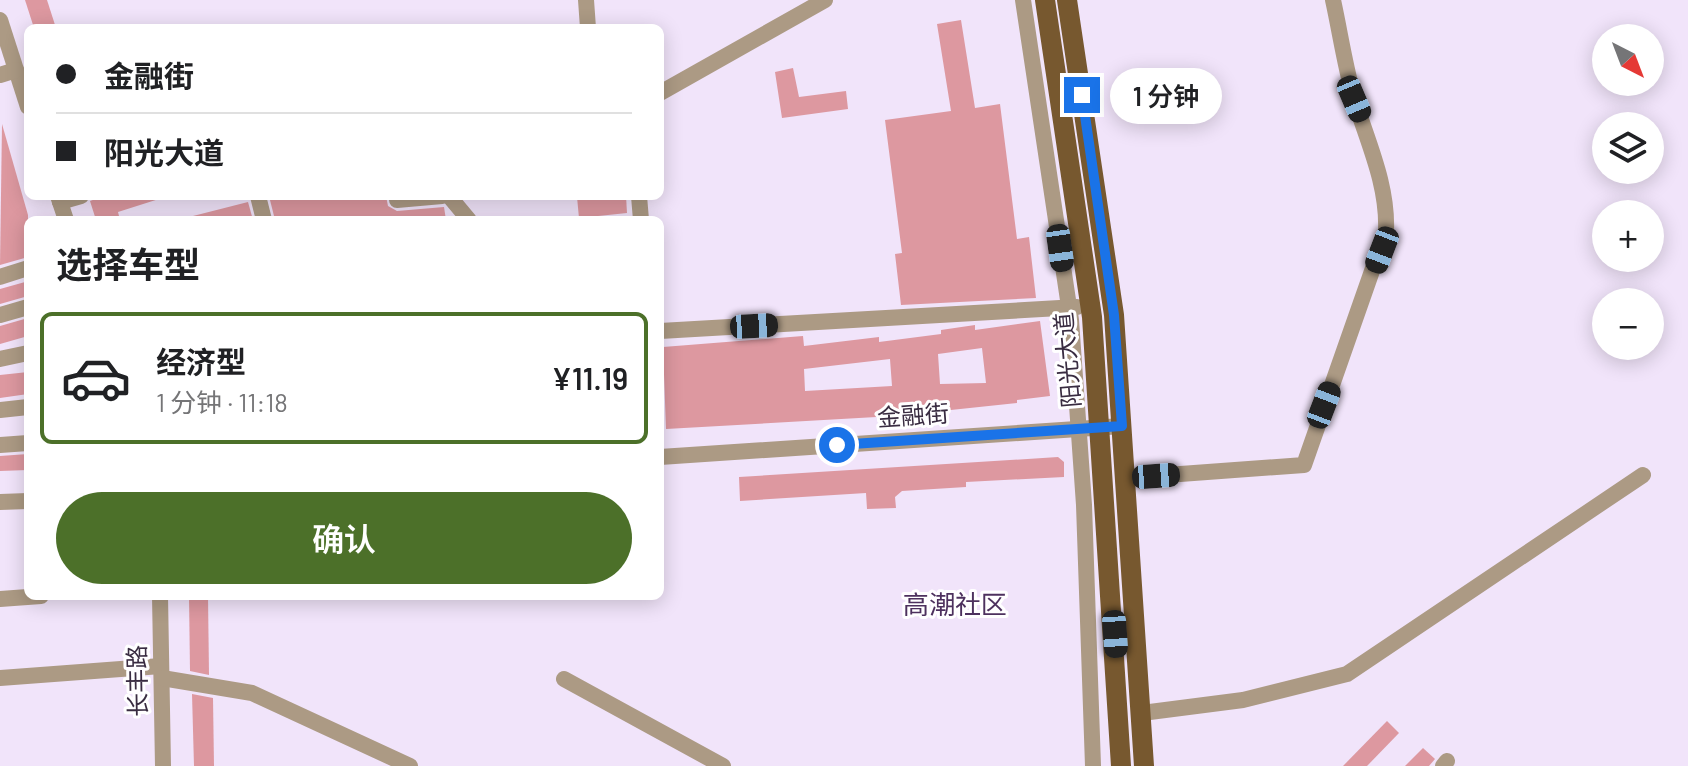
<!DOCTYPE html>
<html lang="zh">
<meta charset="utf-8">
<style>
body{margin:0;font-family:Barlow,"Noto Sans SC",sans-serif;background:#f6f6f6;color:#202124;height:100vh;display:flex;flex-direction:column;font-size:30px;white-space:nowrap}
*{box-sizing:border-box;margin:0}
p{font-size:26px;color:#757577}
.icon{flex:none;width:44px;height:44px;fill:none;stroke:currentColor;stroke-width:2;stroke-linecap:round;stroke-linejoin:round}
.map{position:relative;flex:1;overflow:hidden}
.panel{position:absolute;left:24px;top:216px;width:640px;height:384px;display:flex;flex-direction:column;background:#fff;border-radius:12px;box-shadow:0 4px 20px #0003}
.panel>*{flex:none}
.guide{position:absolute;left:24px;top:24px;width:640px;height:176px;border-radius:12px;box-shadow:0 4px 20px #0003;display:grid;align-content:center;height:176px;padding:0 32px;background:#fff}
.needle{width:52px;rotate:138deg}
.fabs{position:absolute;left:1592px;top:24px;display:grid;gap:16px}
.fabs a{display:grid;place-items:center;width:72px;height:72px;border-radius:50%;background:#fff;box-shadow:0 4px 20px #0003;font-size:40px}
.end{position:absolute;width:36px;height:36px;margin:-18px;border:10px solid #1a73e8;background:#fff;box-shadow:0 0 0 4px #fff}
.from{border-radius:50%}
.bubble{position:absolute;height:56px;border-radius:28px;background:#fff;box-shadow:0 4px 20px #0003;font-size:26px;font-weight:600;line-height:56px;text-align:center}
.car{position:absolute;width:24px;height:48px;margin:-24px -12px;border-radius:10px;box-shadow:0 0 6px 2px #0007;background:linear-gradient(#222 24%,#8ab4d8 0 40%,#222 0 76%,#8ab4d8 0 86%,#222 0)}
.guide b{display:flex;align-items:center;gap:28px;height:76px;font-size:30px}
.guide b+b{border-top:2px solid #e0e0e0}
.guide i{width:20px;height:20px;background:#202124}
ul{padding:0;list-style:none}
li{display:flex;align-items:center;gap:24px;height:132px;margin:0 16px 12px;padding:0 16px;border:4px solid transparent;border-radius:12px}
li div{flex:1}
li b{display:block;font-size:30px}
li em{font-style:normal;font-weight:600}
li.selected{border-color:#4c7029}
li>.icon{width:72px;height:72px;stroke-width:1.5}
h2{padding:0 32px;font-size:36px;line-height:96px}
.cta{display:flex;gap:16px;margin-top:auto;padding:16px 32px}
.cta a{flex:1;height:92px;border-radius:48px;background:#4c7029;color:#fff;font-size:32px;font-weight:600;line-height:92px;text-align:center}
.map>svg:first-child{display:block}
.building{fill:#dd98a0;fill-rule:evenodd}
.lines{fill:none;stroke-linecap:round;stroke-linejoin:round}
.minor{stroke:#ac9a84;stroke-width:16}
.major{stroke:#77582f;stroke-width:20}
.route{stroke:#1a73e8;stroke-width:10}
.labels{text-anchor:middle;stroke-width:6;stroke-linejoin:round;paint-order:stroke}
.street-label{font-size:24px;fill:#392c41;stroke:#fff}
.neighbourhood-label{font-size:26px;fill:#4d315e;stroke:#fff}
</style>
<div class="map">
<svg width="1688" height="766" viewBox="0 0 1688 766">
<rect width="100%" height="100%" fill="#f1e4fa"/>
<!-- building -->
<g class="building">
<polygon points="25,0 47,0 56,28 34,28"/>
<polygon points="961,20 975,108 1000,104 1017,239 1029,237 1036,298 901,305 895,254 902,253 885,120 951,111 937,24"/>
<polygon points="793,68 799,97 846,91 848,109 782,118 775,72"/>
<polygon points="2,124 28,215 28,257 0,265"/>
<polygon points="104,196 162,196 162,198 118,212 120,220 96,220 90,201"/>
<polygon points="269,196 386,196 388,206 397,211 444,207 446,220 275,220"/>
<polygon points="626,196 627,213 579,218 577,197"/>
<polygon points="248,202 253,220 193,220 193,216"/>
<polygon points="25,282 28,296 0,304 0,289"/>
<polygon points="28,318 28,336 0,344 0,326"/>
<path d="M 1040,321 L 1050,396 L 1017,400 L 1017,403 L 894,416 L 666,429 L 663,347 L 803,336 L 804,346 L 879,337 L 879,342 L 941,334 L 941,330 L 975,325 L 975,330 ZM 982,348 L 986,383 L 940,384 L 938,354 ZM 890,359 L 892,386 L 805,391 L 804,369 Z"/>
<polygon points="28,372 28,394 0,398 0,375"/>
<polygon points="28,454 28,470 0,471 0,456"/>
<polygon points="1058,457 1064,462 1064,477 966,482 966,487 902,491 895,497 896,508 867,509 866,493 740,501 739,477"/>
<polygon points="189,596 208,596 209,675 190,671"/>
<polygon points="192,694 213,698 214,766 194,766"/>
<polygon points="1387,721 1399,733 1367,766 1343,766"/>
<polygon points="1423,748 1435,759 1429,766 1405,766"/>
</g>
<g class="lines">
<!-- minor -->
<g class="minor">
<polyline points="586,0 588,28"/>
<polyline points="1023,0 1071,320 1084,505 1093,766"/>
<polyline points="0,20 28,107"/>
<polyline points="0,75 16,70"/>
<polyline points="660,93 825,0"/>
<polyline points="58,196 66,220"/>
<polyline points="258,196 264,220"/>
<polyline points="397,196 397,200 442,196"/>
<polyline points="449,196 469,220"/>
<polyline points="639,196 641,220"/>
<polyline points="60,202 81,196"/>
<polyline points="0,277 28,268"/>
<polyline points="0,315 28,307"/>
<polyline points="660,331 1077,307"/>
<polyline points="0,359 28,353"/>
<polyline points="0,410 28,407"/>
<polyline points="0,445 28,443"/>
<polyline points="660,457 1122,426"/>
<path d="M 1126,478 L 1304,465 L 1386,231 C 1388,184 1367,141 1354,98 C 1345,66 1340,32 1333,0"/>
<polyline points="0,502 28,501"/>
<polyline points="160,596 163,766"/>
<polyline points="0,599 41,596"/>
<polyline points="0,678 161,666"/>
<polyline points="162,678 252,693 410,766"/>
<polyline points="564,679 723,766"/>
<polyline points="1142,713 1243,700 1347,674 1643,475"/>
<polyline points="1443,766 1447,761"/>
</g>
<!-- major -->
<g class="major">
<polyline points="1045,0 1092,317 1121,766"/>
<polyline points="1067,0 1114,315 1144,766"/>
</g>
</g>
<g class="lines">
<!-- route -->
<polyline class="route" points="837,445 1122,426 1114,315 1082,95"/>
</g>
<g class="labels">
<!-- street labels -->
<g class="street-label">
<text transform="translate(1068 360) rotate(-95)" y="8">阳光大道</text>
<text transform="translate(913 416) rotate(-4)" y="8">金融街</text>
<text transform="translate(138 681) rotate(-91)" y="8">长丰路</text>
</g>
<!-- neighbourhood labels -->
<g class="neighbourhood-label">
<text x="955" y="614">高潮社区</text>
</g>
</g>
</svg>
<div class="fabs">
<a><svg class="needle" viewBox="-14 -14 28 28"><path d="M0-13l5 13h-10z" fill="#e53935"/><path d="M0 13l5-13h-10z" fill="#757577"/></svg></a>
<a><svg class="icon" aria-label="layers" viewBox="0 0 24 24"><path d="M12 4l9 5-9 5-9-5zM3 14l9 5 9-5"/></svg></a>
<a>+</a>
<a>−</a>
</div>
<i class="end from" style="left:837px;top:445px"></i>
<i class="end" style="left:1082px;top:95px"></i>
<div class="bubble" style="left:1110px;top:68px;width:112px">1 分钟</div>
<i class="car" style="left:1354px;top:99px;rotate:157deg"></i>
<i class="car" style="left:1060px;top:248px;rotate:172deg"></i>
<i class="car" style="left:1382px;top:250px;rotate:201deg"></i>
<i class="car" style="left:754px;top:326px;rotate:87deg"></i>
<i class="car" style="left:1324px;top:405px;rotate:21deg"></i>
<i class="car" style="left:1156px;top:476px;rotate:86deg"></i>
<i class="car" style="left:1115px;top:634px;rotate:176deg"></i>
<div class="guide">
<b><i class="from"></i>金融街</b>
<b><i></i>阳光大道</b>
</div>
<section class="panel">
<h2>选择车型</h2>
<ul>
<li class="selected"><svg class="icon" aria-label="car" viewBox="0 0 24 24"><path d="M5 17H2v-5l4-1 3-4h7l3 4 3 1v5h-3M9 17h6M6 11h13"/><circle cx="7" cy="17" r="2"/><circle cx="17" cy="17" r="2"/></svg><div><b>经济型</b><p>1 分钟 · 11:18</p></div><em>¥11.19</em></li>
</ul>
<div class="cta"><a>确认</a></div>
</section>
</div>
